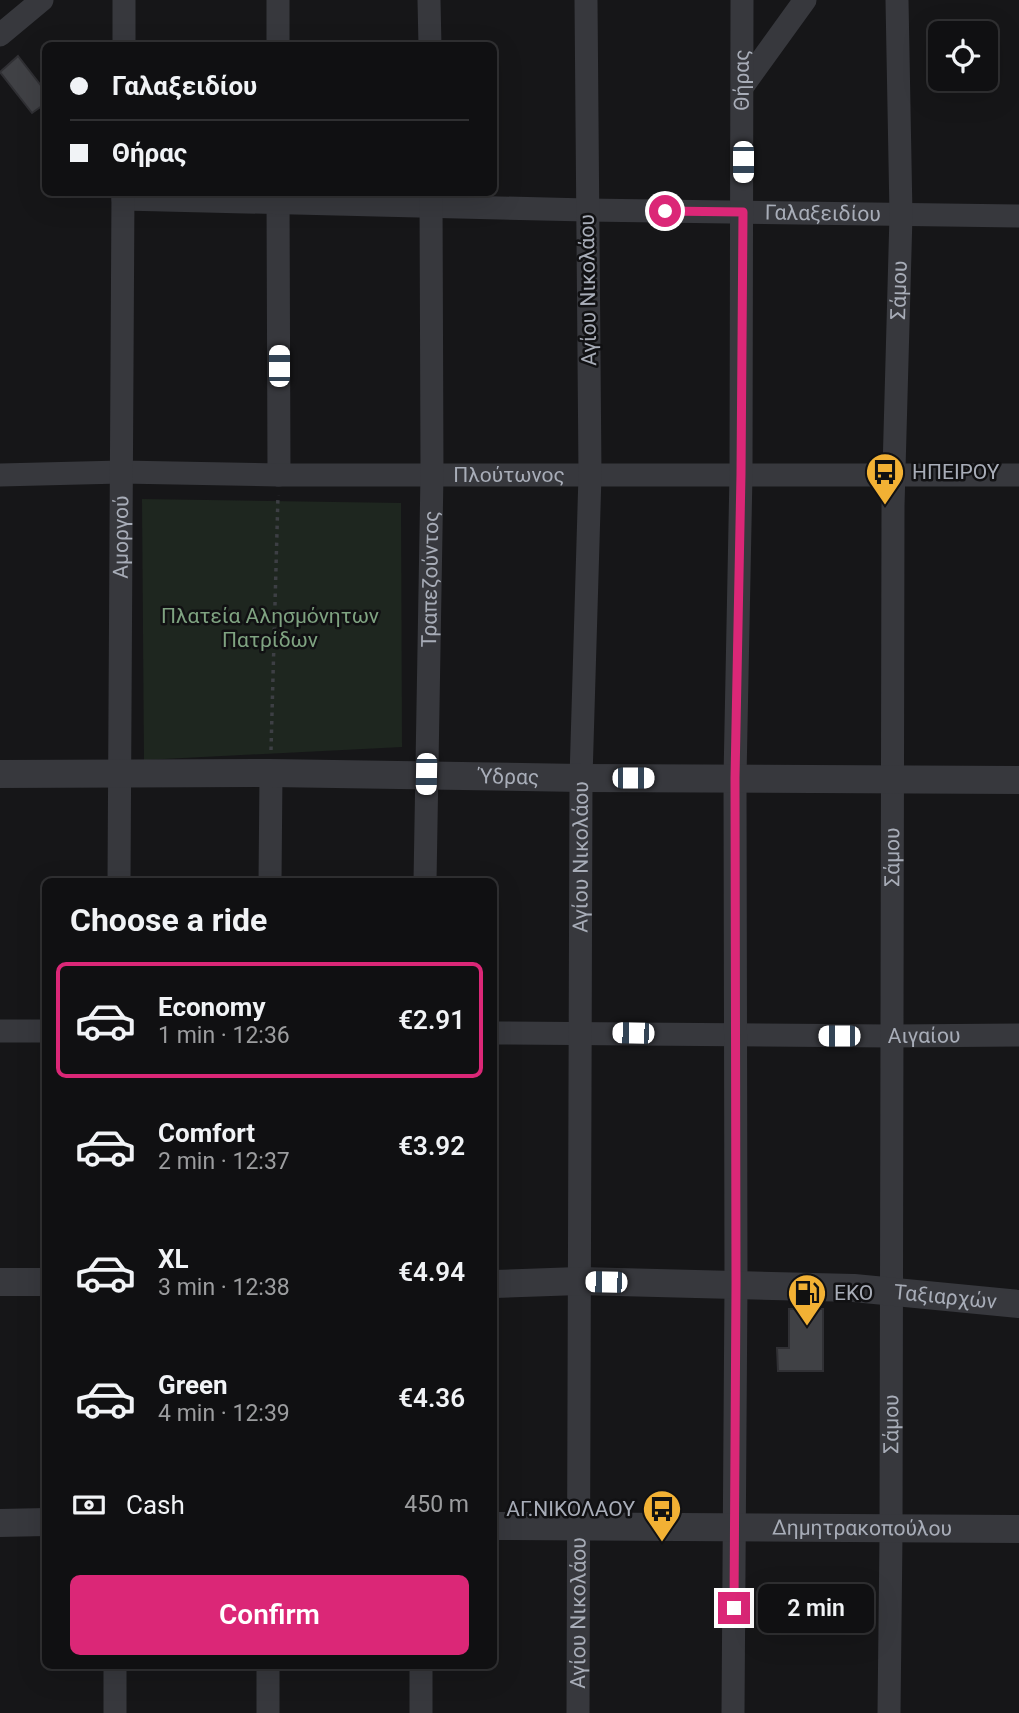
<!DOCTYPE html>
<meta charset="utf-8">
<style>
body{margin:0;font-family:Roboto,sans-serif;background:#1e1e20;color:#f1f3f6;height:100vh;display:flex;flex-direction:column;font-size:26px;white-space:nowrap}
*{box-sizing:border-box;margin:0}
p{font-size:23px;color:#9c9d9f}
.icon{flex:none;width:38px;height:38px;fill:none;stroke:currentColor;stroke-width:2;stroke-linecap:round;stroke-linejoin:round}
.map{position:relative;flex:1;overflow:hidden}
.panel{position:absolute;left:42px;top:878px;width:455px;height:791px;display:flex;flex-direction:column;background:#101012;border-radius:10px;box-shadow:0 7px 28px #0002,0 0 0 2px #303032}
.panel>*{flex:none}
.hud{position:absolute;left:42px;top:42px;width:455px;height:154px;border-radius:10px;box-shadow:0 7px 28px #0002,0 0 0 2px #303032;display:grid;align-content:center;height:154px;padding:0 28px;background:#101012}
.buttons{position:absolute;left:928px;top:21px;display:grid;gap:14px}
.buttons a{display:grid;place-items:center;width:70px;height:70px;border-radius:10px;background:#101012;box-shadow:0 7px 28px #0002,0 0 0 2px #303032;font-size:35px}
.end{position:absolute;width:32px;height:32px;margin:-16px;border:9px solid #db2777;background:#fff;box-shadow:0 0 0 4px #fff}
.from{border-radius:50%}
.bubble{position:absolute;height:49px;border-radius:10px;background:#101012;box-shadow:0 7px 28px #0002,0 0 0 2px #303032;font-size:23px;font-weight:600;line-height:49px;text-align:center}
.car{position:absolute;width:21px;height:42px;margin:-21px -10px;border-radius:9px;box-shadow:0 0 5px 2px #0007;background:linear-gradient(#fff 24%,#345 0 40%,#fff 0 76%,#345 0 86%,#fff 0)}
.hud b{display:flex;align-items:center;gap:24px;height:66px;font-size:26px}
.hud b+b{border-top:2px solid #303032}
.hud i{width:18px;height:18px;background:#f1f3f6}
ul{padding:0;list-style:none}
li{display:flex;align-items:center;gap:21px;height:116px;margin:0 14px 10px;padding:0 14px;border:4px solid transparent;border-radius:10px}
li div{flex:1}
li b{display:block;font-size:26px}
li em{font-style:normal;font-weight:600}
li.on{border-color:#db2777}
li>.icon{width:63px;height:63px;stroke-width:1.5}
h2{padding:0 28px;font-size:32px;line-height:84px}
.pay{display:flex;align-items:center;gap:18px;height:77px;padding:0 28px;font-size:26px}
.pay p{margin-inline-start:auto}
.action{display:flex;gap:14px;margin-top:auto;padding:14px 28px}
.action a{flex:1;height:80px;border-radius:10px;background:#db2777;color:#fff;font-size:28px;font-weight:600;line-height:80px;text-align:center}
.map>svg:first-child{display:block}
.green{fill:#1e261f}
.building{fill:#404145;stroke:#303034;stroke-width:2}
.lines{fill:none;stroke-linecap:round;stroke-linejoin:round}
.path{stroke:#3d3f44;stroke-width:3.5;stroke-dasharray:3.5 5;stroke-linecap:butt}
.minor{stroke:#37383d;stroke-width:23}
.tertiary{stroke:#37383d;stroke-width:28}
.route{stroke:#db2777;stroke-width:9}
.labels{text-anchor:middle;stroke-width:5;stroke-linejoin:round;paint-order:stroke}
.street-label{font-size:21px;fill:#a8adb8;stroke:#111113}
.poi-label{font-size:21px;fill:#a8adb8;stroke:#111113;text-anchor:start}
.park-label{font-size:21px;fill:#7fa381;stroke:#111113}
</style>
<div class="map">
<svg width="1019" height="1713" viewBox="0 0 1019 1713">
<rect width="100%" height="100%" fill="#161618"/>
<!-- green -->
<polygon class="green" points="142,499 401,503 402,747 144,760"/>
<!-- building -->
<g class="building">
<polygon points="18,56 46,92 46,103 32,113 0,72"/>
<polygon points="789,1309 823,1309 823,1371 778,1371 777,1348 789,1348"/>
</g>
<g class="lines">
<!-- path -->
<polyline class="path" points="271,750 278,495"/>
<!-- minor -->
<g class="minor">
<polyline points="278,0 278,46"/>
<polyline points="429,0 430,46"/>
<polyline points="0,35 42,0"/>
<polyline points="124,46 124,0"/>
<polyline points="743,86 805,0"/>
<polyline points="278,192 279,475"/>
<path id="s1" d="M 123,199 L 587,210 L 1019,216"/>
<path id="s2" d="M 0,475 L 121,472 L 279,475 L 1019,475"/>
<path id="s3" d="M 119,882 L 123,192"/>
<polyline points="270,882 271,773"/>
<path id="s4" d="M 425,882 L 432,474 L 431,192"/>
<polyline points="0,1031 46,1031"/>
<path id="s5" d="M 494,1033 L 891,1036 L 1019,1035"/>
<polyline points="268,1666 268,1713"/>
<polyline points="115,1713 115,1666"/>
<polyline points="421,1713 421,1666"/>
<path id="s6" d="M 578,1713 L 581,778 L 590,475 L 586,0"/>
<path id="s7" d="M 733,1713 L 736,1284 L 735,778 L 741,474 L 742,0"/>
<path id="s8" d="M 889,1713 L 891,1536 L 893,506 L 901,215 L 897,0"/>
</g>
<!-- tertiary -->
<g class="tertiary">
<path id="s9" d="M 0,774 L 271,773 L 581,778 L 1019,780"/>
<polyline points="0,1282 46,1282"/>
<path id="s10" d="M 494,1284 L 579,1281 L 854,1288 L 1019,1304"/>
<polyline points="0,1523 46,1522"/>
<path id="s11" d="M 494,1526 L 1019,1529"/>
</g>
</g>
<g class="lines">
<!-- route -->
<polyline class="route" points="665,211 743,212 741,474 735,778 736,1284 734,1608"/>
</g>
<!-- icons -->
<defs>
<g id="bus-pin" transform="scale(2.0125)"><path d="M0 17L-7.5 6A9.5 9.5 0 1 1 7.5 6Z" fill="#f2b134" stroke="#111113"/><path d="M-5-6H5V4H4V6H2V4H-2V6H-4V4H-5ZM-3.5-4V0h7V-4ZM-3.5 1.2v1.5H-2V1.2ZM2 1.2v1.5H3.5V1.2Z" fill="#111"/></g>
<g id="fuel-pin" transform="scale(2.0125)"><path d="M0 17L-7.5 6A9.5 9.5 0 1 1 7.5 6Z" fill="#f2b134" stroke="#111113"/><path d="M-5.5-6h7V0h2V4h1.3V-2.5L3-4.5l.8-.8L6-3V5H2.5V1h-1V6h-7ZM-4.2-4.7v3.2H.2V-4.7Z" fill="#111"/></g>
</defs>
<g fill-rule="evenodd">
<use href="#bus-pin" x="885" y="472"/>
<use href="#fuel-pin" x="807" y="1293"/>
<use href="#bus-pin" x="662" y="1509"/>
</g>
<g class="labels">
<!-- street labels -->
<g class="street-label">
<text dy="7" stroke="none"><textPath href="#s7" startOffset="1633">Θήρας</textPath></text>
<text dy="7" stroke="none"><textPath href="#s1" startOffset="700">Γαλαξειδίου</textPath></text>
<text transform="translate(588 290) rotate(-91)" y="7">Αγίου Νικολάου</text>
<text dy="7" stroke="none"><textPath href="#s8" startOffset="1423">Σάμου</textPath></text>
<text dy="7" stroke="none"><textPath href="#s2" startOffset="509">Πλούτωνος</textPath></text>
<text dy="7" stroke="none"><textPath href="#s3" startOffset="345">Αμοργού</textPath></text>
<text dy="7" stroke="none"><textPath href="#s4" startOffset="303">Τραπεζούντος</textPath></text>
<text dy="7" stroke="none"><textPath href="#s9" startOffset="509">Ύδρας</textPath></text>
<text dy="7" stroke="none"><textPath href="#s6" startOffset="856">Αγίου Νικολάου</textPath></text>
<text dy="7" stroke="none"><textPath href="#s8" startOffset="856">Σάμου</textPath></text>
<text dy="7" stroke="none"><textPath href="#s5" startOffset="430">Αιγαίου</textPath></text>
<text dy="7" stroke="none"><textPath href="#s10" startOffset="452">Ταξιαρχών</textPath></text>
<text dy="7" stroke="none"><textPath href="#s8" startOffset="289">Σάμου</textPath></text>
<text dy="7" stroke="none"><textPath href="#s11" startOffset="368">Δημητρακοπούλου</textPath></text>
<text dy="7" stroke="none"><textPath href="#s6" startOffset="100">Αγίου Νικολάου</textPath></text>
</g>
<!-- poi labels -->
<g class="poi-label">
<text x="912" y="479">ΗΠΕΙΡΟΥ</text>
<text x="834" y="1300">EKO</text>
<text x="635" y="1516" text-anchor="end">ΑΓ.ΝΙΚΟΛΑΟΥ</text>
</g>
<!-- park labels -->
<g class="park-label">
<text x="270" y="623">Πλατεία Αλησμόνητων<tspan x="270" dy="24">Πατρίδων</tspan></text>
</g>
</g>
</svg>
<div class="buttons">
<a><svg class="icon" aria-label="locate" viewBox="0 0 24 24"><circle cx="12" cy="12" r="6"/><path d="M12 2v4M12 18v4M2 12h4M18 12h4"/></svg></a>
</div>
<i class="end from" style="left:665px;top:211px"></i>
<i class="end" style="left:734px;top:1608px"></i>
<div class="bubble" style="left:758px;top:1584px;width:116px">2 min</div>
<i class="car" style="left:743px;top:162px;rotate:180deg"></i>
<i class="car" style="left:279px;top:366px;rotate:0deg"></i>
<i class="car" style="left:426px;top:774px;rotate:181deg"></i>
<i class="car" style="left:633px;top:778px;rotate:90deg"></i>
<i class="car" style="left:633px;top:1033px;rotate:271deg"></i>
<i class="car" style="left:839px;top:1036px;rotate:270deg"></i>
<i class="car" style="left:606px;top:1282px;rotate:271deg"></i>
<div class="hud">
<b><i class="from"></i>Γαλαξειδίου</b>
<b><i></i>Θήρας</b>
</div>
<section class="panel">
<h2>Choose a ride</h2>
<ul>
<li class="on"><svg class="icon" aria-label="car" viewBox="0 0 24 24"><path d="M5 17H2v-5l4-1 3-4h7l3 4 3 1v5h-3M9 17h6M6 11h13"/><circle cx="7" cy="17" r="2"/><circle cx="17" cy="17" r="2"/></svg><div><b>Economy</b><p>1 min · 12:36</p></div><em>€2.91</em></li>
<li><svg class="icon" aria-label="car" viewBox="0 0 24 24"><path d="M5 17H2v-5l4-1 3-4h7l3 4 3 1v5h-3M9 17h6M6 11h13"/><circle cx="7" cy="17" r="2"/><circle cx="17" cy="17" r="2"/></svg><div><b>Comfort</b><p>2 min · 12:37</p></div><em>€3.92</em></li>
<li><svg class="icon" aria-label="car" viewBox="0 0 24 24"><path d="M5 17H2v-5l4-1 3-4h7l3 4 3 1v5h-3M9 17h6M6 11h13"/><circle cx="7" cy="17" r="2"/><circle cx="17" cy="17" r="2"/></svg><div><b>XL</b><p>3 min · 12:38</p></div><em>€4.94</em></li>
<li><svg class="icon" aria-label="car" viewBox="0 0 24 24"><path d="M5 17H2v-5l4-1 3-4h7l3 4 3 1v5h-3M9 17h6M6 11h13"/><circle cx="7" cy="17" r="2"/><circle cx="17" cy="17" r="2"/></svg><div><b>Green</b><p>4 min · 12:39</p></div><em>€4.36</em></li>
</ul>
<div class="pay"><svg class="icon" aria-label="cash" viewBox="0 0 24 24"><path d="M3 7h18v10H3z"/><circle cx="12" cy="12" r="2"/></svg>Cash<p>450 m</p></div>
<div class="action"><a>Confirm</a></div>
</section>
</div>
